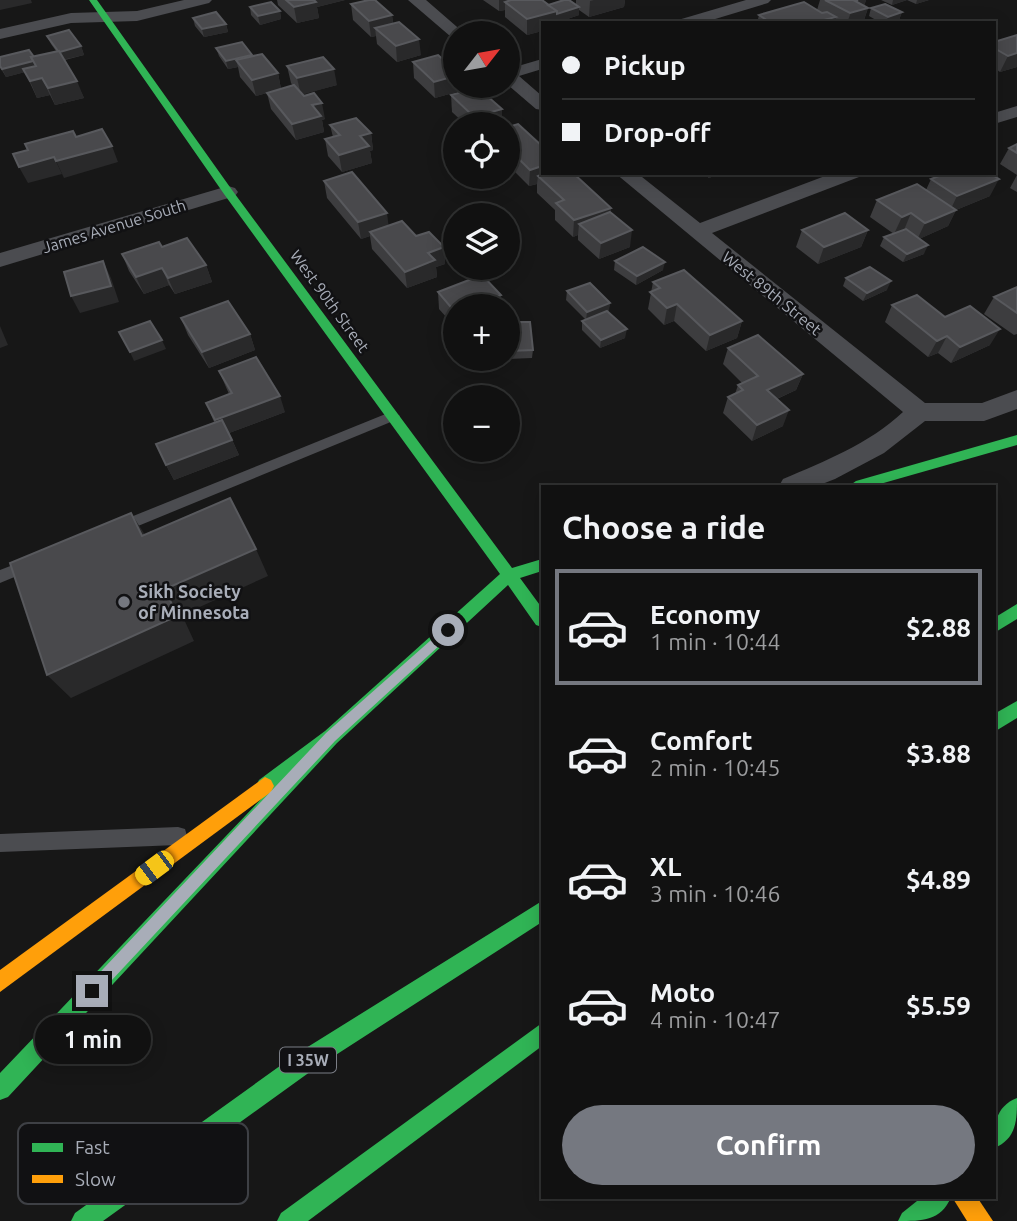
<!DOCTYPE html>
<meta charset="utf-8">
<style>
body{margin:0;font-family:Ubuntu,sans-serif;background:#1e1f1f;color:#f1f3f6;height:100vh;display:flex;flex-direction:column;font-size:26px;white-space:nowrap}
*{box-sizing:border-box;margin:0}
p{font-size:23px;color:#9c9d9f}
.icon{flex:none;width:38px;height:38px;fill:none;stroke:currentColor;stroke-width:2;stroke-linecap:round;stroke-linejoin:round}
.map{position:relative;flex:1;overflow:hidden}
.panel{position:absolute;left:541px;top:485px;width:455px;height:714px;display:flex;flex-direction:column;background:#111;border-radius:0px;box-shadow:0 4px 18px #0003,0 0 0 2px #303131}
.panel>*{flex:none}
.top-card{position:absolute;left:541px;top:21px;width:455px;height:154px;border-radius:0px;box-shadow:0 4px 18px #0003,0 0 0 2px #303131;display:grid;align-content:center;height:154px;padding:0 21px;background:#111}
.needle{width:46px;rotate:59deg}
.tools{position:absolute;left:443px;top:21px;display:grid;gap:14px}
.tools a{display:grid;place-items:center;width:77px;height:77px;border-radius:50%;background:#111;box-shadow:0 4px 18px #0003,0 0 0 2px #303131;font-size:35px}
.end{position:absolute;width:32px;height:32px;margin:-16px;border:9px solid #a8adb8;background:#111;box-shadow:0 0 0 4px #111}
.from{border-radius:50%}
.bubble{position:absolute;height:49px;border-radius:24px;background:#111;box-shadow:0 4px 18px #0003,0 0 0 2px #303131;font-size:23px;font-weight:700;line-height:49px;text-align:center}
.car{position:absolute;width:21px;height:42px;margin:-21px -10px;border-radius:9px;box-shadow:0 0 5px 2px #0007;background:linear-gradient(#f5c518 24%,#345 0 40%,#f5c518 0 76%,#345 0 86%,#f5c518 0)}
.top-card b{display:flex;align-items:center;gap:24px;height:66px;font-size:26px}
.top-card b+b{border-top:2px solid #303131}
.top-card i{width:18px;height:18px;background:#f1f3f6}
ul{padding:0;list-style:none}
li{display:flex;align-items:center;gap:21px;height:116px;margin:0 14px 10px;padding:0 7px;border:4px solid transparent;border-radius:0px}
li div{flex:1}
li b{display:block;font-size:26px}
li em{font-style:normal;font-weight:700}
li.selected{border-color:#757880}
li>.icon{width:63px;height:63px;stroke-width:1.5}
h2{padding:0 21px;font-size:32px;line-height:84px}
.primary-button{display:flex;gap:14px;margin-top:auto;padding:14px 21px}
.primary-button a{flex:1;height:80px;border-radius:42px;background:#757880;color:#fff;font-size:28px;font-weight:700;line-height:80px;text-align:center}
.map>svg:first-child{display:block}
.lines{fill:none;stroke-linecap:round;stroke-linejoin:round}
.lane{fill:#4b4c50;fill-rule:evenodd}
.street{fill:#4b4c50;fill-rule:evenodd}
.fast{fill:#30b455;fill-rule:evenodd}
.slow{fill:#ff9f0a;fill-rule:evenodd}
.wall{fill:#3d3d3f}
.shaded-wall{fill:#29292a}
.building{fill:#49494c;stroke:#58595d;stroke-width:2}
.route{fill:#a8adb8}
.poi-dot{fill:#757880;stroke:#111113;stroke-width:2.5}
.labels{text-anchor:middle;stroke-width:5;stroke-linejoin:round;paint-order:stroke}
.far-street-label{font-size:16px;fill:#a8adb8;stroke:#111113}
.shield{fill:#111113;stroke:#7b7e86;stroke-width:2}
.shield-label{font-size:16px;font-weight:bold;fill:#a8adb8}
.poi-label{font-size:18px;font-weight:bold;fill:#a8adb8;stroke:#111113;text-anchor:start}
.key{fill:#111113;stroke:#3e4045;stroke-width:2}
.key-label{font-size:19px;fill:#a8adb8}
</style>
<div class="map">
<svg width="1017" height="1221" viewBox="0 0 1017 1221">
<rect width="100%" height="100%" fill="#171717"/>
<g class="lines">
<!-- lane -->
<g class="lane">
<polygon points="393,411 400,416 398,419 121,533 111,533 109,529 111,525"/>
<polygon points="31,558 36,560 39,564 36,568 0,583 0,570"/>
<polygon points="178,827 185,829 187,836 185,843 178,845 0,852 0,834"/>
</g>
<!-- street -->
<g class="street">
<polygon points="184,0 212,0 209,3 137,21 71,23 0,39 0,29 71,13 137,11"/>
<polygon points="408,0 426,0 464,33 455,33 455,38 450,36"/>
<polygon points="746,0 771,0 768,3 702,23 676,23 678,20"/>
<polygon points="542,59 542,69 519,76 542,96 542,110 536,109 508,85 508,69"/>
<polygon points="1017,106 1017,117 994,124 994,113"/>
<path d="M 615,173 L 637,173 L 700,223 L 833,173 L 862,173 L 859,177 L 712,233 L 925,403 L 982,403 L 1017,390 L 1017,409 L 984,421 L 925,421 L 884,453 L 835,479 L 817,486 L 779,486 L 783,479 C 825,461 869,444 903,412 Z"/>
<polygon points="228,186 235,188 238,192 235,196 0,267 0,253"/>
</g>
<!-- fast -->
<g class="fast">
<polygon points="89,0 97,0 232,190 512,568 542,559 542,571 520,578 542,608 542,627 536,625 508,585 337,743 8,1097 0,1100 0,1073 265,795 259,792 256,786 259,780 325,731 500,574 224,194"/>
<polygon points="1017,435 1017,445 873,486 849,486 856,481"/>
<polygon points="1017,604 1017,619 994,633 994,618"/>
<polygon points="1017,701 1017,718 994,732 994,714"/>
<polygon points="542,901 542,922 314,1069 103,1221 71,1221 75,1213 298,1053"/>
<polygon points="542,1023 542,1046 308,1221 277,1221 281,1213"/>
<path d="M 1017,1098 C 1017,1119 1017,1139 994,1148 C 994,1127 994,1107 1017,1098 Z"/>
<path d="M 922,1197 L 951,1197 C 941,1221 922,1221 898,1221 L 902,1213 Z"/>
</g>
<!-- slow -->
<g class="slow">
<polygon points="265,777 271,780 274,786 271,792 0,992 0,970"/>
<polygon points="952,1197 977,1197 993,1221 967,1221"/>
</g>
</g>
<!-- wall -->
<g class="wall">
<polygon points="277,0 345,0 317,7 319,18 297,23 278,5"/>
<polygon points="483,0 542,0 548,5 576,5 576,0 625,0 624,7 589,17 579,10 579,15 556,23 542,23 542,31 527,35 505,17 505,10 499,11"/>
<polygon points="820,0 866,0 864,6 868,8 863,23 757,23 759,15 817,10"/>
<polygon points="881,0 929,0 916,4 907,0 892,5"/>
<polygon points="351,4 392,15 393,23 421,55 397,62 377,44 376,36 371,37 353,20"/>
<polygon points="250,7 280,11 281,19 260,25 251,15"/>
<polygon points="871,8 902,12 899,20 891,23 881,23 869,16"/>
<polygon points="193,18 226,24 228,32 204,37 195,26"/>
<polygon points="1017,35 1017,67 1000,72 994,68 994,42"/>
<polygon points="47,36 81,46 84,55 65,60 84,98 55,105 50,95 37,98 25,72 6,77 0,67 0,57 34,57 56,51 51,44"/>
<polygon points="216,48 252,55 252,56 278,73 281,89 293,86 291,83 287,66 337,85 302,94 325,119 322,120 324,132 296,140 271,109 267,93 256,96 240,77 238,67 228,69 219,56"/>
<polygon points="413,62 455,86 460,86 460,91 435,98 414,78"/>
<polygon points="451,95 502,124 465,124 452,112"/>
<polygon points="330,125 371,133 373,150 370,151 372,163 342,172 328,156 325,139 333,137"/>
<polygon points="508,127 542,173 611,208 610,212 630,247 599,259 578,240 578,235 573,237 555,220 555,210 537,193 537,184 529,186 508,165"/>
<polygon points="1017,144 1017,175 1000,164 1009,148"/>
<polygon points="690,173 721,173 709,178 704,174 695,177"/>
<polygon points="1017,175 1017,192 1010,188"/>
<polygon points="931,179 990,196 956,210 948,226 919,239 924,254 903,262 880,246 884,237 894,234 870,217 877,200 926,190"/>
<polygon points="324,181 389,226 444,247 445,264 436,267 437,277 407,288 372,249 370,236 361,239 327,198"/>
<polygon points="802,230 868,230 861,247 818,264 796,247"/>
<polygon points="162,247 206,265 212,282 175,294 169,285 144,294 129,271 122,254"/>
<polygon points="615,261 663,270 636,285 614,270"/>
<polygon points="846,278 887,290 863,301 843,286"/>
<polygon points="653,282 742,321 737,338 706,351 674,321 664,325 648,309"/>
<polygon points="1017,287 1017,334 1014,335 984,314 994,297"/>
<polygon points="567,291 610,303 608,312 625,338 600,348 582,330 582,321 586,320 566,300"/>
<polygon points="438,292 501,295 501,306 455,306 455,327 439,309"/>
<polygon points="892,305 945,317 990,345 951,363 938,353 928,357 885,322"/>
<polygon points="181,318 250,334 255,350 209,368 188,335"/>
<polygon points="508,322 533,350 532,358 505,359 508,359"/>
<polygon points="728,348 803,374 796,390 777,399 783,426 752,441 723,413 728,397 735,394 738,385 742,383 723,364"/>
<polygon points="219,371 285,412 229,433 239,455 174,480 166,465 214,422 206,403 229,394"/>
</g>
<!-- shaded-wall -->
<g class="shaded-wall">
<polygon points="0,0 31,0 32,3 0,10"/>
<polygon points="308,0 345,0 317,7 319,18 297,23 294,7"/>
<polygon points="499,0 528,0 505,2 505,10 499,11"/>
<polygon points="594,0 625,0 624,7 589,17 590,1"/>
<polygon points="858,0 866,0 863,9 868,8 863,23 847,23 855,1"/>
<polygon points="893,0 907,0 892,5"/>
<polygon points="917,0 929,0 916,4"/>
<polygon points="579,7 579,15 556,23 542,23 542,31 527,35 527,19 557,11"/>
<polygon points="280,11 281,19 260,25 258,16"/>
<polygon points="902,12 899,20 891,23 886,23 888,17"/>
<polygon points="392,15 394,31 375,28 376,36 371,37 369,21"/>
<polygon points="836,17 834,23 812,23"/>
<polygon points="226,24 228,32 204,37 202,29"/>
<polygon points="419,39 421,55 397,62 396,46"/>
<polygon points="81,46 84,55 62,60 59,52"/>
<polygon points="1017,53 1017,67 1000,72 1008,56"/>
<polygon points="252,55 254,63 236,60 238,67 228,69 226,61"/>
<polygon points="33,61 37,69 6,77 2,69"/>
<polygon points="334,69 337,85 301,95 297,78"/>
<polygon points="278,73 281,89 256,96 252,80"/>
<polygon points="455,76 455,86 460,86 460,91 435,98 434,82"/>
<polygon points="42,78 50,95 37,98 30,81"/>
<polygon points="77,81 84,98 55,105 48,88"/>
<polygon points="322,103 325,119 322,120 324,132 296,140 292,124 312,105"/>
<polygon points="502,109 502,124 474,124 474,117"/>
<polygon points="371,133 373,150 370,151 372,163 342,172 339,155 360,136"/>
<polygon points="112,146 118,162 64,178 56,161"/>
<polygon points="54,157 62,174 28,183 19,167"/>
<polygon points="542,166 542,173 557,173 538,176 537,184 529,186 530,170"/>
<polygon points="696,173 705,173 695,177"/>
<polygon points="710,173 721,173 709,178"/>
<polygon points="999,179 990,196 956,210 948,226 917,240 925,223 949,213 957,196"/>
<polygon points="611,208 609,224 579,224 578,235 573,237 574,220"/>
<polygon points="387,213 389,229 370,232 370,236 361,239 358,222"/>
<polygon points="911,213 904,230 894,234 902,217"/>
<polygon points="632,230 630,247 599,259 601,243"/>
<polygon points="868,230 861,247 818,264 824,247"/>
<polygon points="928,245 924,254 903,262 907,254"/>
<polygon points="444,247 445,264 436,267 437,277 407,288 405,272 428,253"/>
<polygon points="103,261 111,278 119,302 80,313 71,296"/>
<polygon points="665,262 663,270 636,285 637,276"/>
<polygon points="206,265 212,282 175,294 168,278"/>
<polygon points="162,268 169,285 144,294 136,277"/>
<polygon points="891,281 887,290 863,301 867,293"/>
<polygon points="501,295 501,306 472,306"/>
<polygon points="610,303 609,311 586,320 587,312"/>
<polygon points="677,304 674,321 664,325 667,308"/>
<polygon points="742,321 737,338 706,351 710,335"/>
<polygon points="0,326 8,345 0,348"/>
<polygon points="627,329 625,338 600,348 601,340"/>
<polygon points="1000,329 990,345 951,363 960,347"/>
<polygon points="250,334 255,350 209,368 202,352"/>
<polygon points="947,336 938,353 928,357 937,341"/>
<polygon points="162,340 166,349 134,361 130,352"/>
<polygon points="803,374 796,390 761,406 767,390"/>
<polygon points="280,396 285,412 221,436 215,420"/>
<polygon points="789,410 783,426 752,441 757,425"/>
<polygon points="232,440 239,455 174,480 166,465"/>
<polygon points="131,513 149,541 142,536"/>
<polygon points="256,549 268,576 182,615 194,641 71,698 47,675 165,589"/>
</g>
<!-- building -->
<g class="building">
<polygon points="286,0 314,0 316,2 294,7"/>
<polygon points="369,0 375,0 392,15 369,21 351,4"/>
<polygon points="511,0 542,0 557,11 527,19 505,2"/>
<polygon points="564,0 569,0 579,7 557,14 557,11 548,5"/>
<polygon points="825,0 858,0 855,1 868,8 850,13"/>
<polygon points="271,2 280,11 258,16 250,7"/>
<polygon points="804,2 822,13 827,12 836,17 812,23 771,23 759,15"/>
<polygon points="885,4 902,12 888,17 871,8"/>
<polygon points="216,12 226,24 202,29 193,18"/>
<polygon points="399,22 419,39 396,46 375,28"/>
<polygon points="69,30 81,46 60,52 58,51 47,36"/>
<polygon points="1017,35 1017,53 1008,56 994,48 994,42"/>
<polygon points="242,42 252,55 226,61 216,48"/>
<polygon points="29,50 34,57 31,57 33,61 2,69 0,66 0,57"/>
<polygon points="59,51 77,81 48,88 42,78 30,81 23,69 36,66 31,57"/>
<polygon points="262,54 278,73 252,80 236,60"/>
<polygon points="438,55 455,70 455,76 434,82 413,62"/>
<polygon points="323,57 334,69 297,78 287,66"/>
<polygon points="294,85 304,96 314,93 322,103 312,105 321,116 292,124 267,93"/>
<polygon points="478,88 502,109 474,117 451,95"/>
<polygon points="356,118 371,133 360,136 369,146 339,155 325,139 340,135 330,125"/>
<polygon points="518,124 542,146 542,166 530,170 508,148 508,135 509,134 508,133 508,127"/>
<polygon points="102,129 112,146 56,161 54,157 19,167 13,154 28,150 25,144 73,131 76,137"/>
<polygon points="1017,144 1017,153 1009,148"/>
<polygon points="352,172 387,213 358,222 324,181"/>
<polygon points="545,173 573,173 611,208 574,220 556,203 564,200 538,176"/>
<polygon points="947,173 989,173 999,179 957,196 931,179"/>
<polygon points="917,184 956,210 925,223 911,213 902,217 877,200"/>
<polygon points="610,212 632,230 601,243 579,224"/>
<polygon points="845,213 868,230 824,247 802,230"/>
<polygon points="402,221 416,236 429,232 444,247 428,253 435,260 405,272 370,232"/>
<polygon points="906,229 928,245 907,254 884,237"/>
<polygon points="187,238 206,265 168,278 162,268 136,277 122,254 159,242 162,247"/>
<polygon points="643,247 665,262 637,276 615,261"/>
<polygon points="103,261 111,286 71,296 64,272"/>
<polygon points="870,267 891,281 867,293 846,278"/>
<polygon points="684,270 742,321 710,335 677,304 667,308 650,292 660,288 653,282"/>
<polygon points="482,275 501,295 472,306 455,306 455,312 438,292"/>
<polygon points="590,283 610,303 587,312 567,291"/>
<polygon points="1017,287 1017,313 994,297"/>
<polygon points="917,295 945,317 970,306 1000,329 960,347 947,336 937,341 892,305"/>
<polygon points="228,301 250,334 202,352 181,318"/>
<polygon points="607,311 627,329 601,340 582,321"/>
<polygon points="150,321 162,340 130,352 119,332"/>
<polygon points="508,322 530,322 533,350 508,351"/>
<polygon points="758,335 803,374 767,390 789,410 757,425 728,397 743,390 738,385 758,376 728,348"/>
<polygon points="256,357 280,396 215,420 206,403 232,393 219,371"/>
<polygon points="222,420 232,440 166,465 156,444"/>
<polygon points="230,498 256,549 165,589 177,616 47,675 10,563 131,513 142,536"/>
</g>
<!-- route -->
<polygon class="route" points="448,625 452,627 452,634 335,741 97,996 92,998 87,996 84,991 87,986 326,733"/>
<!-- markers -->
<circle class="poi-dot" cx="124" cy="602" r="7"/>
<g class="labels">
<!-- far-street labels -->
<g class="far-street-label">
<text transform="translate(114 226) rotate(-17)" y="6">James Avenue South</text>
<text transform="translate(772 293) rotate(39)" y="6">West 89th Street</text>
<text transform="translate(330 301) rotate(54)" y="6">West 90th Street</text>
</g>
<!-- shield labels -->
<rect class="shield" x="280" y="1047.5" width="56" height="25" rx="5"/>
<g class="shield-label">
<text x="308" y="1066">I 35W</text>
</g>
<!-- poi labels -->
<g class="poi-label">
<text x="138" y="598">Sikh Society<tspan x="138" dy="21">of Minnesota</tspan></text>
</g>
</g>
<!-- legend -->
<rect x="18" y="1123" width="230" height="81" rx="10" class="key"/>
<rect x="32" y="1143" width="31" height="9" fill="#30b455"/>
<rect x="32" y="1175" width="31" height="8" fill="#ff9f0a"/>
<g class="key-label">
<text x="75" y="1154">Fast</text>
<text x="75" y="1186">Slow</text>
</g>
</svg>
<div class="tools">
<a><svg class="needle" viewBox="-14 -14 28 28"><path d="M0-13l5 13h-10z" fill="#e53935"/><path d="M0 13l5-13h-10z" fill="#9c9d9f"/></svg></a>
<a><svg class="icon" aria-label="locate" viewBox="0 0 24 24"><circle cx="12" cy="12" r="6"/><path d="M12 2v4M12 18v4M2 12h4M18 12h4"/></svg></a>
<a><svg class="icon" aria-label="layers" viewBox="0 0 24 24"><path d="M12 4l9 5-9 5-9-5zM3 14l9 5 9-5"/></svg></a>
<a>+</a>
<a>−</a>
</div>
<i class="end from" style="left:448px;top:630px"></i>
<i class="end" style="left:92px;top:991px"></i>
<div class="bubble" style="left:35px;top:1015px;width:116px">1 min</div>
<i class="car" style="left:154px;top:868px;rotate:233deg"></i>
<div class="top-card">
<b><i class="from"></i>Pickup</b>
<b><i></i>Drop-off</b>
</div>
<section class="panel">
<h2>Choose a ride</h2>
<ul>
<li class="selected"><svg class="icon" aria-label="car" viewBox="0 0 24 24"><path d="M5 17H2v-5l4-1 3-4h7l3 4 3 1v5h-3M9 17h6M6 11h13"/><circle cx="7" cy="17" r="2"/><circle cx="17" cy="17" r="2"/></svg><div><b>Economy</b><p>1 min · 10:44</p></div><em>$2.88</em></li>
<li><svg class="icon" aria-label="car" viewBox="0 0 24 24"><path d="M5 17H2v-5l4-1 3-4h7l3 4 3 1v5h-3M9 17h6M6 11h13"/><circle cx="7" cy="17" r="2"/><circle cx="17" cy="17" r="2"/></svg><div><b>Comfort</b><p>2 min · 10:45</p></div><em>$3.88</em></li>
<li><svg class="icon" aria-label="car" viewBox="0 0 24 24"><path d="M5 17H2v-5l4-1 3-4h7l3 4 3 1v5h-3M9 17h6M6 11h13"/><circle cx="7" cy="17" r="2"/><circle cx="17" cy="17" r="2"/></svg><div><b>XL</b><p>3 min · 10:46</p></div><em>$4.89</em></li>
<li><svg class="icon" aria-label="car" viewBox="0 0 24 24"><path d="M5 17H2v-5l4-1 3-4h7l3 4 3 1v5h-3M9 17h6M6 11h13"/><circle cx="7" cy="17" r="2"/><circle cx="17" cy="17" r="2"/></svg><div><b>Moto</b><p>4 min · 10:47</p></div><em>$5.59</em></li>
</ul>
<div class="primary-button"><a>Confirm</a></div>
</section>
</div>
